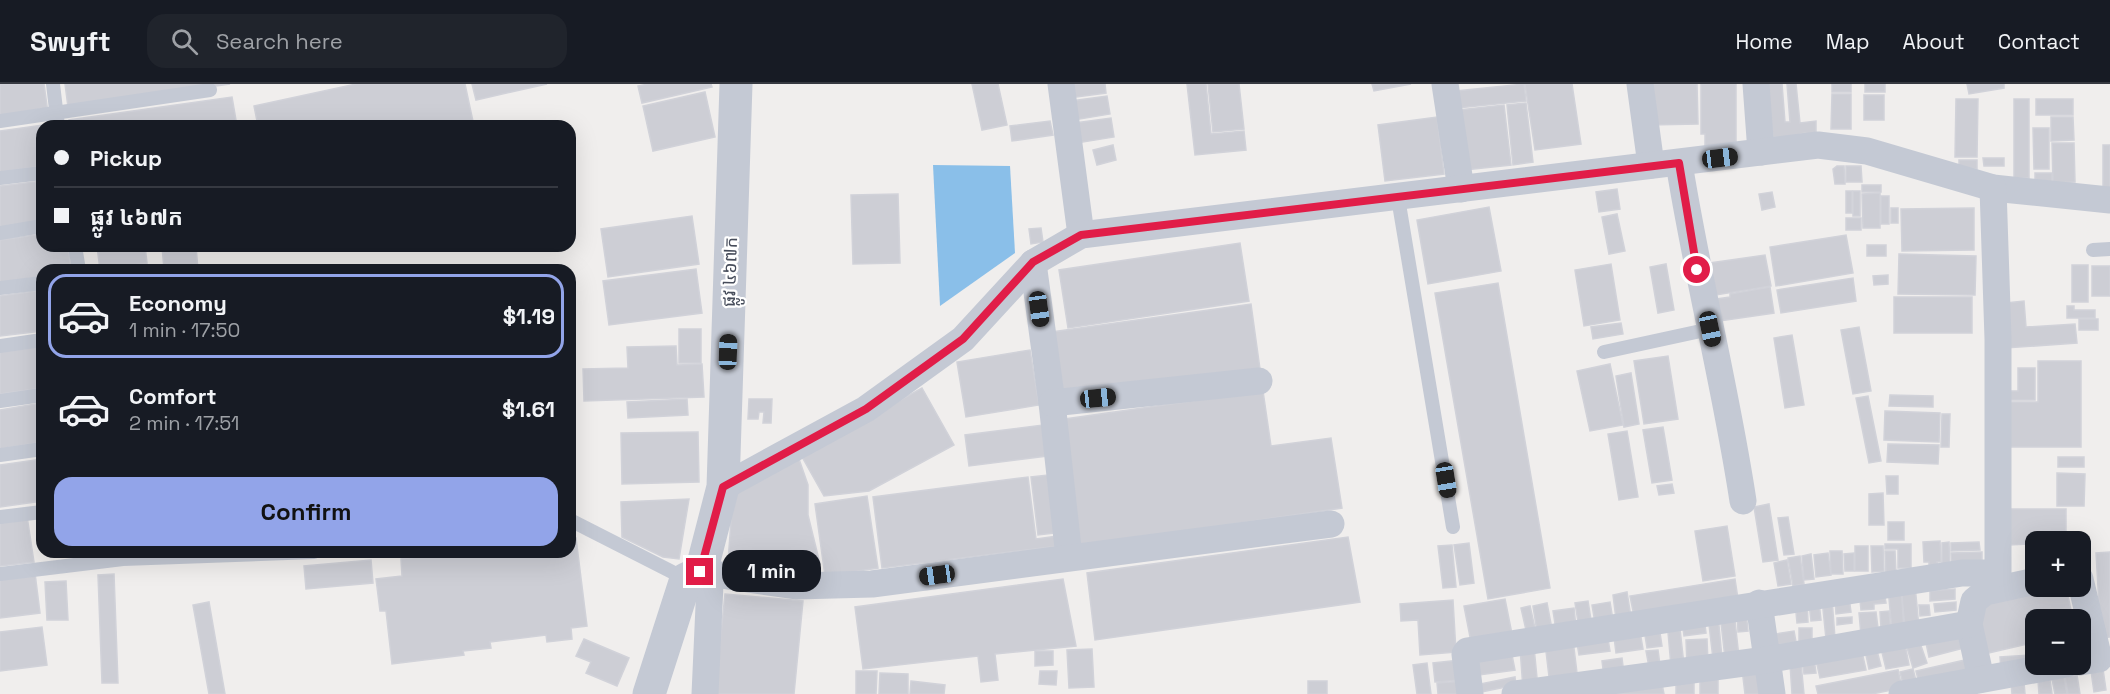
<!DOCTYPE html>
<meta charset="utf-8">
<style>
body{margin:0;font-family:"Space Grotesk","Noto Sans Khmer",sans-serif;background:#20242c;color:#f1f3f6;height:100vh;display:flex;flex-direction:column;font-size:22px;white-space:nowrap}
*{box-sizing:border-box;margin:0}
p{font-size:20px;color:#9ea1a6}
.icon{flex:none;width:33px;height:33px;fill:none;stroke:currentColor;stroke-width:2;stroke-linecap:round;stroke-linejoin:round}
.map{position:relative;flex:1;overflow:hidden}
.sheet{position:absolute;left:36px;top:180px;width:540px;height:294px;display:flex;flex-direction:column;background:#171b24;border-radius:18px;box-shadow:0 6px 24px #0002}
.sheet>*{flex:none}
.hud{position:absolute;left:36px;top:36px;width:540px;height:132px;border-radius:18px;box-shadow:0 6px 24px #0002;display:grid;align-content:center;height:132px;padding:0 18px;background:#171b24}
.controls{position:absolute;left:2025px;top:447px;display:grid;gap:12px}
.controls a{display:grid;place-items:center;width:66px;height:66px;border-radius:12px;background:#171b24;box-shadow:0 6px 24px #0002;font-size:30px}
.end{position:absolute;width:27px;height:27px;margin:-14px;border:8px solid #e11d48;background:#fff;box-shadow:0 0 0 3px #fff}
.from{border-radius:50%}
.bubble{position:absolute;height:42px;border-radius:18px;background:#171b24;box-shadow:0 6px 24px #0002;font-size:20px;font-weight:700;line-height:42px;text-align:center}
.car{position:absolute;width:18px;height:36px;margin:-18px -9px;border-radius:8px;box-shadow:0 0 4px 2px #0007;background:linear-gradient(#222 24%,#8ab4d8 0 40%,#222 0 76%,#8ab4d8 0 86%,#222 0)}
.hud b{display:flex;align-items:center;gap:21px;height:57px;font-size:22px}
.hud b+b{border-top:2px solid #363941}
.hud i{width:15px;height:15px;background:#f1f3f6}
ul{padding:10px 0 0;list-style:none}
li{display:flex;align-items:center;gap:18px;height:84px;margin:0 12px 9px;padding:0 6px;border:3px solid transparent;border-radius:18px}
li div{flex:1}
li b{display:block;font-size:22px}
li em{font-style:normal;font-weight:700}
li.selected{border-color:#92a4e9}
li>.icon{width:54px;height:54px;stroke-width:1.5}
.primary-button{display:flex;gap:12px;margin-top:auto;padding:12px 18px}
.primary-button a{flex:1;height:69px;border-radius:18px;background:#92a4e9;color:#111;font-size:24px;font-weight:700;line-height:69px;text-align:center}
header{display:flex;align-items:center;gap:36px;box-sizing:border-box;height:84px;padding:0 30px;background:#171b24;border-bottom:2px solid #363941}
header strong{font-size:28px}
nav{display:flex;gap:33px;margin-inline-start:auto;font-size:21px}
.search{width:420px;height:54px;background:#20242c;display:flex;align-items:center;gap:15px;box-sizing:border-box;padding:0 21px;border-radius:18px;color:#9ea1a6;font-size:22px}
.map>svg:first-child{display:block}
.water{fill:#8abfe9}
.building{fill:#cdced5;stroke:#d1d2d9;stroke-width:1.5}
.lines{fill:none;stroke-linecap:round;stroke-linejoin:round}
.service{stroke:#c4c9d4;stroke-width:14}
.minor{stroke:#c4c9d4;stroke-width:27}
.tertiary{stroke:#c4c9d4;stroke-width:33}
.route{stroke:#e11d48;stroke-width:8}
.labels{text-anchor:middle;stroke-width:4.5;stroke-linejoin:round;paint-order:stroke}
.street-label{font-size:18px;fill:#464c5a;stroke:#fff}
</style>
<header>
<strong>Swyft</strong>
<div class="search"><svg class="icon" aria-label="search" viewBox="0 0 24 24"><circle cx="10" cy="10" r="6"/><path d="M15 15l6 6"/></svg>Search here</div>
<nav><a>Home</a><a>Map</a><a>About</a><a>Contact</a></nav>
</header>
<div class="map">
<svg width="2110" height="610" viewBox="0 0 2110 610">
<rect width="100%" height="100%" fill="#f0eeed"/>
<!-- water -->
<polygon class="water" points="933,81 1010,82 1015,169 940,222"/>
<!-- building -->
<g class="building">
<polygon points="0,0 44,0 48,29 0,35"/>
<polygon points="65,0 230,0 68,23"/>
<polygon points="356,0 465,0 474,42 258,42 254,22"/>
<polygon points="472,0 547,0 476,16"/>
<polygon points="648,0 711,0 712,3 642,19 638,2"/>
<polygon points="972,0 998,0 1007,41 982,46"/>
<polygon points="1067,0 1105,0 1106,9 1069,14"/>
<polygon points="1187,0 1206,0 1211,50 1244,47 1246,66 1195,71"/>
<polygon points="1208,0 1239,0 1244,45 1213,48"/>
<polygon points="1372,0 1411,0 1374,7"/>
<polygon points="1524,0 1526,17 1458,24 1456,7"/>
<polygon points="1525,0 1572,0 1581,60 1535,66"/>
<polygon points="1647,0 1697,0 1698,40 1648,41"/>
<polygon points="1701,0 1736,0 1736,64 1705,64 1705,50 1701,50"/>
<polygon points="1766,0 1782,0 1785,38 1790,38 1787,0 1796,0 1800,39 1816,37 1816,52 1805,49 1800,50 1800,54 1773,53"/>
<rect x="1832" y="0" width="19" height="8"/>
<rect x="1865" y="0" width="20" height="8"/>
<polygon points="1967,0 2004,0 2004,4 1969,10"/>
<polygon points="705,8 715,53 653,67 643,22"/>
<polygon points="1832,10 1851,10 1851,45 1831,45"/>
<rect x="1864" y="11" width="20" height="25"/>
<polygon points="1107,12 1110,30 1074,36 1071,17"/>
<polygon points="232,13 237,42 70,42 69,36"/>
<polygon points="1956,15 1978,15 1977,73 1955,73"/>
<rect x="2014" y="15" width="15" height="79"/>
<rect x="2036" y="15" width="37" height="16"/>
<polygon points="1526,19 1533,78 1513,81 1507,21"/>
<polygon points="1504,21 1511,81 1465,86 1459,26"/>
<polygon points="1437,33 1444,90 1385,97 1378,41"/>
<polygon points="2051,33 2073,33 2074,56 2051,57"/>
<polygon points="1111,34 1114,53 1077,59 1075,39"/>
<polygon points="1050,37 1053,51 1012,57 1010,42"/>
<polygon points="50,40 50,42 42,42 42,82 0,88 0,47"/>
<polygon points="2033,44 2049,44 2049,85 2034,85"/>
<polygon points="2052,59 2074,59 2075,98 2053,99"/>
<polygon points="1113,61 1116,76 1097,81 1093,66"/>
<rect x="2103" y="61" width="7" height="45"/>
<polygon points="1983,74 2004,74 2004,82 1984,82"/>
<polygon points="1959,76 1977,76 1977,85 1959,84"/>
<polygon points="1837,82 1844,82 1845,100 1835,100 1833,85"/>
<polygon points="1846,82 1861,82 1862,98 1846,98"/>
<polygon points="2035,89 2052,89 2052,100 2035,95"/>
<polygon points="42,97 42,139 0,144 0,102"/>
<rect x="1862" y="101" width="19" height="7"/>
<polygon points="1617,105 1620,125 1599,128 1596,108"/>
<rect x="1846" y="107" width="6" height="22"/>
<rect x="1853" y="107" width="7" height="25"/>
<polygon points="1772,108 1775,123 1762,126 1759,110"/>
<polygon points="1880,109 1880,144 1863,144 1862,110"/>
<polygon points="898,110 900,179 853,180 851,111"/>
<rect x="1881" y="112" width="8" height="28"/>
<polygon points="1489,123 1501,187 1428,200 1417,136"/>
<rect x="1891" y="124" width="7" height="15"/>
<polygon points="1974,124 1974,166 1902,167 1901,125"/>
<polygon points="1617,130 1625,167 1609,170 1602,133"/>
<polygon points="692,132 699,180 608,193 601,145"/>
<rect x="1846" y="134" width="15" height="12"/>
<polygon points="1041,144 1043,158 1031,160 1029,145"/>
<polygon points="42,150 42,162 68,162 71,186 42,186 42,193 0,199 0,156"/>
<polygon points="1846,151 1853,189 1776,202 1770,163"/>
<polygon points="1240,159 1249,217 1068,244 1059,186"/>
<rect x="1867" y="161" width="19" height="11"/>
<polygon points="97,162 145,162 147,179 100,186"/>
<polygon points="162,162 196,162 198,186 164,186"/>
<polygon points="1899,170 1976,172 1975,211 1898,210"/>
<polygon points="1765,171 1771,202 1716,211 1710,179"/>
<polygon points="1611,180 1620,236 1584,242 1575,186"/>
<polygon points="1666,180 1674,226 1658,229 1650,183"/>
<rect x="2072" y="181" width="16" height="37"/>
<rect x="2092" y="182" width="18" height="30"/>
<polygon points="696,185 702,229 609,241 603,197"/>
<polygon points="1888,191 1888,200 1874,201 1873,192"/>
<polygon points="1853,194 1856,217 1781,229 1777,206"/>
<polygon points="1498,199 1550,504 1488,515 1435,209"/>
<polygon points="1770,203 1774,229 1720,237 1717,215 1730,213 1730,210"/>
<polygon points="42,206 42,247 0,252 0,212"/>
<rect x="1894" y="213" width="78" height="36"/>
<polygon points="2024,217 2026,243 2075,240 2077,259 2005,264 2006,219"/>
<polygon points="1251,220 1260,285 1062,313 1052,248"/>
<polygon points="2067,222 2074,222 2074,226 2095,226 2095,234 2067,234"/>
<rect x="2079" y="235" width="19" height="11"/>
<polygon points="1621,239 1623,250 1593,255 1591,243"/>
<polygon points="1859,243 1871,307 1853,310 1841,246"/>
<rect x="679" y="245" width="22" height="34"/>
<polygon points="1792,251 1804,321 1785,324 1774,254"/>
<polygon points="42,262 42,304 0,310 0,268"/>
<polygon points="676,262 677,281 702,280 704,313 584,317 583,285 628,284 627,263"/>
<polygon points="1030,266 1039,321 966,333 957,278"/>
<polygon points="1668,272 1678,335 1644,340 1634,277"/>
<polygon points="2038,277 2081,277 2081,363 2002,363 2002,318 2038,318"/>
<polygon points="1610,280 1623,341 1590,347 1577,287"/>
<polygon points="2018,284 2035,284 2035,316 2006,316 2006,307 2018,307"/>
<polygon points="1631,289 1639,340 1624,343 1616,292"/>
<polygon points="922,304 954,361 869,407 824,412 801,371"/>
<polygon points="1263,307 1271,362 1331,354 1342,424 1080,462 1065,335"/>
<polygon points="1890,311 1933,312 1933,323 1889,322"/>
<polygon points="1868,312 1881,377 1869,379 1856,314"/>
<polygon points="687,315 688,331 628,334 627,318"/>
<polygon points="749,315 772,315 771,339 763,339 764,328 759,328 758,335 748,335"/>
<polygon points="42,319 42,358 0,365 0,326"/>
<polygon points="1885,327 1940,329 1939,358 1884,356"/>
<polygon points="1942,330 1950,330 1949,363 1941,363"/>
<polygon points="1043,341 1047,372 969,382 965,351"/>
<polygon points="1663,343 1672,396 1652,399 1643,346"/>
<polygon points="1627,347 1638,413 1619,416 1608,350"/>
<polygon points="698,348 699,398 622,400 621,349"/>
<polygon points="1888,360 1939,361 1938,380 1887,378"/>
<rect x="2058" y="373" width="26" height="10"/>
<polygon points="42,375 42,417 0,423 0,381"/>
<polygon points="799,375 808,401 808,431 820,480 728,478 733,410"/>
<polygon points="2057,389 2085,390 2084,422 2057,422"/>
<polygon points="1048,391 1054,449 1038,451 1031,393"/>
<polygon points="1886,392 1898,392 1898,410 1887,410"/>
<polygon points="1028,393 1036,455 1057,452 1059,462 882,484 873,413"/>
<polygon points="1672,400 1674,409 1659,411 1657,402"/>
<polygon points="1883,409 1884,441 1869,441 1869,410"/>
<polygon points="867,412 878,484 825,492 815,420"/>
<polygon points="689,415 679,475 663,473 622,453 621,418"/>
<polygon points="1769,420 1778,476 1763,478 1754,423"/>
<polygon points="2009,425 2066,425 2066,458 2009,461"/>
<polygon points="27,432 34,478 0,482 0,436"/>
<polygon points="1788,433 1794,470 1784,471 1778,434"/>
<rect x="1888" y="438" width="16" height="18"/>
<polygon points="1727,442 1735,492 1703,497 1695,447"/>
<polygon points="1348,453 1360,518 1095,556 1087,489"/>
<polygon points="576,454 587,542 571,544 572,555 547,558 546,551 490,558 491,564 463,567 464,571 392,580 386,527 380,527 376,495 402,492 401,475 457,468 570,468 570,455"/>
<polygon points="1940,457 1941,478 1937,478 1938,482 1929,482 1929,478 1924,478 1923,458"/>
<polygon points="1949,458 1950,483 1942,484 1942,459"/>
<polygon points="1979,458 1980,466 1951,467 1951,459"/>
<polygon points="1469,459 1474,499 1460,501 1454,461"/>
<polygon points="1885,460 1911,460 1911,484 1898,484 1898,465 1885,465"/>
<polygon points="1452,461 1456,503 1443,504 1438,462"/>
<rect x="1855" y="462" width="13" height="25"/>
<polygon points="1871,462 1883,462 1884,487 1872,488"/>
<polygon points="1830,467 1842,467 1843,490 1831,490"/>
<polygon points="1885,467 1895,467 1896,490 1886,491"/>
<polygon points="1982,468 1982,482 1952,483 1951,469"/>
<polygon points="2110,468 2110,553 2101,554 2096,469"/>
<polygon points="1828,469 1831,491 1816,493 1814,471"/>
<polygon points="1854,469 1854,487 1845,487 1844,470"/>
<polygon points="1811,470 1814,495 1804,496 1802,472"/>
<polygon points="1800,472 1804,500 1793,502 1788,474"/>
<polygon points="371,476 373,499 306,505 304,482"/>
<polygon points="1787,476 1791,500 1778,502 1774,479"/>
<polygon points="35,489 40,529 0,534 0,493"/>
<polygon points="114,490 118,599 102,599 98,491"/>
<polygon points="1063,495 1076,562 995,570 998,596 981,598 978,572 863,585 855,523"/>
<polygon points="1735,495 1738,515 1634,532 1630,512"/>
<polygon points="66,497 68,536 47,536 45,498"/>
<polygon points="1915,501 1919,544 1905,545 1901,502"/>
<polygon points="1901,502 1904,546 1892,547 1888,504"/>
<polygon points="2059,502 2066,502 2073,536 2036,536 2036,558 1984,570 1974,521"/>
<polygon points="1955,505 1955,515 1930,517 1930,507"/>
<polygon points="1859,506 1885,513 1886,519 1874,520 1874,525 1861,526"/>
<polygon points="1627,508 1631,533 1616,535 1613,511"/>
<polygon points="725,510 803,517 794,610 715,610"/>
<polygon points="1849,513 1851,528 1836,530 1835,514"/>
<polygon points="1505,515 1513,555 1472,563 1464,522"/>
<polygon points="1822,515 1832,515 1835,554 1826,555"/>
<polygon points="1453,516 1456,568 1420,571 1418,536 1401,537 1400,520"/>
<polygon points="1588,517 1592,542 1579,544 1575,519"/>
<polygon points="1807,517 1808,538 1797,539 1795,518"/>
<polygon points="209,518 225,610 209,610 193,521"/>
<polygon points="1610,518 1613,536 1595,539 1592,521"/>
<polygon points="1819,518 1821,536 1811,537 1809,519"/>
<polygon points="1956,518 1956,526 1935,528 1934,520"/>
<polygon points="1547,519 1552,545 1537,548 1533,522"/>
<polygon points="1919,521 1929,521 1930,531 1920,532"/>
<polygon points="1530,522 1537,553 1528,555 1521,524"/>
<polygon points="1574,524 1576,543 1556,546 1553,527"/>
<polygon points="1889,527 1891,548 1861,551 1859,529 1876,528 1878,544 1881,544 1880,528"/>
<polygon points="1734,528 1739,573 1725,574 1720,530"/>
<polygon points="1737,528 1746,528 1748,547 1738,548"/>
<polygon points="1718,531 1722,574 1713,575 1708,532"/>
<polygon points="1704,533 1706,549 1684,552 1682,536"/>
<polygon points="1852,533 1852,539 1837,541 1837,534"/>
<polygon points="1679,536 1684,581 1671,582 1667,537"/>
<polygon points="1639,542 1643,565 1616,569 1613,545"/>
<polygon points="1659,542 1662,562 1647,564 1644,545"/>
<polygon points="42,543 47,581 0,587 0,548"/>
<rect x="1799" y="544" width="13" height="16"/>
<polygon points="1794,547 1796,558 1771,562 1769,551"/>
<polygon points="1607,549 1610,567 1579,571 1576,553"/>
<polygon points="1961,551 1964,564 1929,573 1926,559"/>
<polygon points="584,555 629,574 617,602 586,589 591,578 576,572"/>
<polygon points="1707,555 1708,579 1687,581 1686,556"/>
<polygon points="1904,555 1909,581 1886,585 1880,560"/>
<polygon points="1573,556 1578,597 1550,601 1545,559"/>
<polygon points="1919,556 1927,579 1913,584 1906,560"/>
<polygon points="1875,559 1881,582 1869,585 1864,562"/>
<polygon points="1534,563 1538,604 1523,605 1520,564"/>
<polygon points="1092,565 1094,603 1069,604 1067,566"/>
<polygon points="1511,566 1515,586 1479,591 1476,571"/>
<polygon points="1658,566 1660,581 1649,583 1646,567"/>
<polygon points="1035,567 1053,567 1053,581 1035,582"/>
<polygon points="1862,568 1866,586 1820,594 1816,576"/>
<polygon points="2030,571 2031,584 2001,586 2000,573"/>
<polygon points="1622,574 1624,590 1604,593 1602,577"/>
<polygon points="1814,574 1816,589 1804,590 1802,576"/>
<polygon points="1460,576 1462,596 1435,598 1433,579"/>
<polygon points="1965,576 1968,591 1920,603 1916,587"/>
<polygon points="1427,579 1431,610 1417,610 1413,581"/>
<polygon points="1801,579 1804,610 1792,610 1790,580"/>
<polygon points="1763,583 1766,610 1745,610 1742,585"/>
<polygon points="1913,585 1916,597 1903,600 1900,588"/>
<polygon points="2103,585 2106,606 2094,608 2091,587"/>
<polygon points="1898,586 1902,604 1872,610 1818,610 1816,602"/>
<polygon points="856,587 877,587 876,610 856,610"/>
<polygon points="1040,587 1057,587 1056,601 1039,600"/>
<rect x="1700" y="588" width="18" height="22"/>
<polygon points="880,589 908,590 908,610 879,610"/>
<polygon points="2077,591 2080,610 2068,610 2065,593"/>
<polygon points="1694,592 1694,610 1676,610 1676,593"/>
<polygon points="1515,593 1516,601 1481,608 1480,600"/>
<polygon points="2064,593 2067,610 2055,610 2052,595"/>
<polygon points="2050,596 2052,610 2039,610 2038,597"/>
<polygon points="911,597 945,601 944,610 910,610"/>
<rect x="1308" y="597" width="19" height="13"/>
<polygon points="1464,597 1465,610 1438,610 1437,599"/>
<polygon points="2024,598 2025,610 2012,610 2011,599"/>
<polygon points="1662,600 1664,610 1593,610"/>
</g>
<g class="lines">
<!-- service -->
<g class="service">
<polyline points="53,0 58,42"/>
<polyline points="0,37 210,6"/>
<polyline points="0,94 42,89"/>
<polyline points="1398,114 1453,443"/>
<polyline points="0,149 42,142"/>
<polyline points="75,162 79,186"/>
<polyline points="2093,166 2110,165"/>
<polyline points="0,204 42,199"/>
<polyline points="0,262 42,256"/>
<polyline points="1604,268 1710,245"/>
<polyline points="0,317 42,311"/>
<polyline points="0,371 42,365"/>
<polyline points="0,433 42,428"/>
<polyline points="570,436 686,495"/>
<polyline points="0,490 123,475 314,468"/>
</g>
<!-- minor -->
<g class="minor">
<polyline points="1061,0 1081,151"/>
<polyline points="1445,0 1461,105"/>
<polyline points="1640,0 1651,81"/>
<polyline points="1756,0 1761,68"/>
<path d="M 1679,79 C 1697,192 1726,304 1743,417"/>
<polyline points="1033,179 1052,319 1069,473"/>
<polyline points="1052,319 1259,297"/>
<polyline points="723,403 866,325 963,255 1033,179 1081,151 1818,61 1867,67 1993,104 2110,116"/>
<polyline points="701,488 796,502 872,500 1331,440"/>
<polyline points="701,488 710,500 705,610"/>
<polyline points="2080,495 2099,575 2080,578"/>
<polyline points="1759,519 1772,610"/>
<polyline points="1981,595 1969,540 1974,517 1985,508 2036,497"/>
<polyline points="1470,610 1465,570 1467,567 1962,489 1998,489 1998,255 1993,104"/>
<polyline points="1515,610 1766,576 1969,540"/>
<polyline points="1902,610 2066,580"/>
</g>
<!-- tertiary -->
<polyline class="tertiary" points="649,610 686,495 701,488 723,403 736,0"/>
</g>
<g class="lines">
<!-- route -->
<polyline class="route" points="700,488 723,403 866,325 963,255 1033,178 1081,151 1679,79 1697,186"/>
</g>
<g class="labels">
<!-- street labels -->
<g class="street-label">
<text transform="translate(730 188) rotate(-88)" y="6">ផ្លូវ ៤៦៧ក</text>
</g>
</g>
</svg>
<div class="controls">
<a>+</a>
<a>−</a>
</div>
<i class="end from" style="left:1697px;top:186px"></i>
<i class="end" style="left:700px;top:488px"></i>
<div class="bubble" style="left:722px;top:466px;width:99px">1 min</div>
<i class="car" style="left:1720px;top:74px;rotate:83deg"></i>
<i class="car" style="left:1039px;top:225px;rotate:172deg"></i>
<i class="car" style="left:1710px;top:245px;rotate:168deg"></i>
<i class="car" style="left:728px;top:268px;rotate:2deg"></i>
<i class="car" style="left:1098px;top:314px;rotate:84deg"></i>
<i class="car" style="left:1446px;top:396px;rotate:171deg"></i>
<i class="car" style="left:937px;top:491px;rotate:262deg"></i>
<div class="hud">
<b><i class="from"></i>Pickup</b>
<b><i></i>ផ្លូវ ៤៦៧ក</b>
</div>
<section class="sheet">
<ul>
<li class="selected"><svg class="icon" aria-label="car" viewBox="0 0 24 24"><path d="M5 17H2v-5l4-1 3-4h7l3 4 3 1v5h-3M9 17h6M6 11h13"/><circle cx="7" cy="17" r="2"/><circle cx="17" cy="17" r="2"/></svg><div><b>Economy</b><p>1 min · 17:50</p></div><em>$1.19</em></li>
<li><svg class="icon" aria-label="car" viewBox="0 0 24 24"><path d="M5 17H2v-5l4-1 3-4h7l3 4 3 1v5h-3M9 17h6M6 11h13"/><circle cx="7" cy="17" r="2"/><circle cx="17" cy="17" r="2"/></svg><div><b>Comfort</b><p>2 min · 17:51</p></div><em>$1.61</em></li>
</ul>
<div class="primary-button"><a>Confirm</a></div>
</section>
</div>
